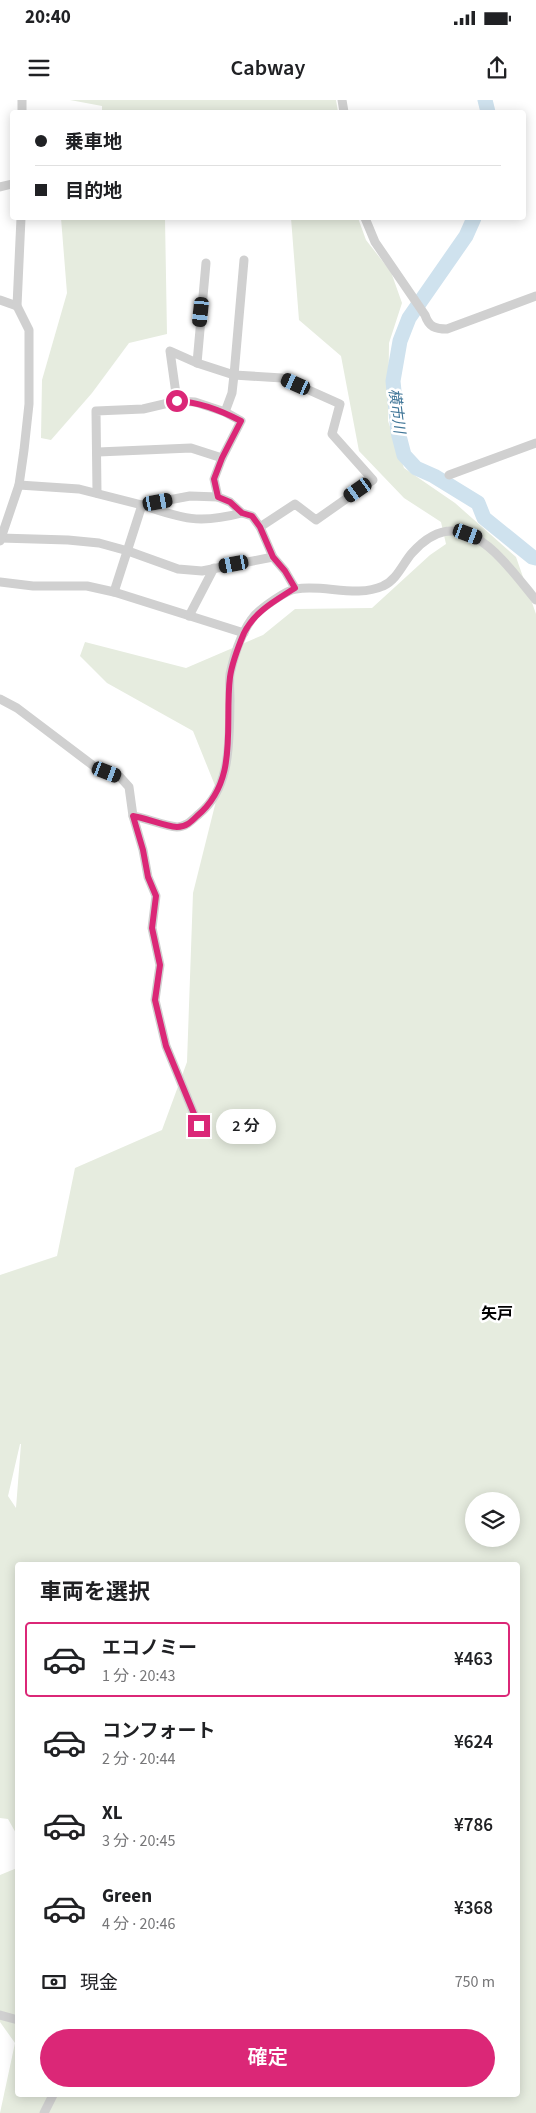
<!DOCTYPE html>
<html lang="ja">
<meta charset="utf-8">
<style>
body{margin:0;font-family:"Source Sans 3","Noto Sans JP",sans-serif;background:#f2f2f2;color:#202124;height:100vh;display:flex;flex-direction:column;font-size:19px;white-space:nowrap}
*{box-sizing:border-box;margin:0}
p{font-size:16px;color:#757577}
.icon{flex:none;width:28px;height:28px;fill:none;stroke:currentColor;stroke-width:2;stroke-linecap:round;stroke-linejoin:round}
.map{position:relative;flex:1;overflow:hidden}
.panel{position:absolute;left:15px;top:1462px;width:505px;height:535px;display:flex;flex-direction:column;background:#fff;border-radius:5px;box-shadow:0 2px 12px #0003}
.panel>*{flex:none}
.guide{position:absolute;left:10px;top:10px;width:516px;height:110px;border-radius:5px;box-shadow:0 2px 12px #0003;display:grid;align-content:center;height:110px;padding:0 25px;background:#fff}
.tools{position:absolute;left:465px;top:1392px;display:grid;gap:10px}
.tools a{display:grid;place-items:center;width:55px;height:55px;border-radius:50%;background:#fff;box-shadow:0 2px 12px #0003;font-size:25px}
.end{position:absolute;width:22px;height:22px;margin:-11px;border:6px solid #db2777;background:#fff;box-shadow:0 0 0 2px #fff}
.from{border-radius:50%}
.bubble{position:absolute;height:35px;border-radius:18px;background:#fff;box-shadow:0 2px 12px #0003;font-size:16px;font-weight:600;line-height:35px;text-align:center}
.car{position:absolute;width:15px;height:30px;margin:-15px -8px;border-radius:6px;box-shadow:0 0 4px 1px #0007;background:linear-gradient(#222 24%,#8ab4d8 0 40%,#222 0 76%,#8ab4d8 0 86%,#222 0)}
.guide b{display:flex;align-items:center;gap:18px;height:48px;font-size:19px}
.guide b+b{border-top:1px solid #e0e0e0}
.guide i{width:12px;height:12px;background:#202124}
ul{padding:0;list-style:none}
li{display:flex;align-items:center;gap:15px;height:75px;margin:0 10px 8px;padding:0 15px;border:2px solid transparent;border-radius:5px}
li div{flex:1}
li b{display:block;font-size:19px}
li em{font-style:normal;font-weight:600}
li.current{border-color:#db2777}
li>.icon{width:45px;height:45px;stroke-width:1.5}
h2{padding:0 25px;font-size:22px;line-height:60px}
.pay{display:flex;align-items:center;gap:12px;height:55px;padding:0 25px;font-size:19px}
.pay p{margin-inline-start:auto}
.action{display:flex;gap:10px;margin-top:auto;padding:10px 25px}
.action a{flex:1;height:58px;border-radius:30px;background:#db2777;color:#fff;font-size:20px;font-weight:600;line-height:58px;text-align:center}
.status{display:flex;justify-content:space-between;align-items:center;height:35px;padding:0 25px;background:#fff;direction:ltr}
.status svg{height:14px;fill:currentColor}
header{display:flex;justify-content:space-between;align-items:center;height:65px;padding:0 25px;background:#fff;font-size:22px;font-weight:600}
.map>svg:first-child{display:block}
.green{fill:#e6ecdf;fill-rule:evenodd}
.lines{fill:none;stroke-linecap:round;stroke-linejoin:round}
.river{stroke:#cfe2ee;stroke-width:15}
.minor{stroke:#d0d0d0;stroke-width:9}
.route{stroke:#db2777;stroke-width:6}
.labels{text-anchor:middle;stroke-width:5;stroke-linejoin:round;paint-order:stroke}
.water-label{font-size:15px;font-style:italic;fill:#3f7597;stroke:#fff}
.quarter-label{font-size:16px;font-weight:bold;fill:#000;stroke:#fff}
</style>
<div class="status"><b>20:40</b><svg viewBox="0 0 49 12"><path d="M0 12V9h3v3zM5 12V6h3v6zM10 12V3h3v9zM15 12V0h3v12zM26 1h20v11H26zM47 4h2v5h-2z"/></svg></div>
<header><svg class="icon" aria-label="menu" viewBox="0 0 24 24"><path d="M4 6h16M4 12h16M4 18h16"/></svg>Cabway<svg class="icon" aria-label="share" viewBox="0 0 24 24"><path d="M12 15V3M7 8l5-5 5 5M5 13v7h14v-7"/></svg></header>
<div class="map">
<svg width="536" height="2013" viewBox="0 0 536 2013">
<rect width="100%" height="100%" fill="#fff"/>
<!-- green -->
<g class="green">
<polygon points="70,0 336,0 338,12 102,12 102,6"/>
<polygon points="61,118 165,118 167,234 129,243 92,293 51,340 41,338 42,280 67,193"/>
<path d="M 291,118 L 358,118 L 366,140 L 391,172 L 402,203 L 389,243 L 388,321 L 404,368 L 455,403 L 516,457 L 536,514 L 536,2013 L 0,2013 L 15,1943 L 0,1922 L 0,1775 L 17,1768 L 18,1995 L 518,1995 L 518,1465 L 18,1465 L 17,1735 L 8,1719 L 0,1718 L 0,1175 L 57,1156 L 75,1068 L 162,1030 L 187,962 L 193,793 L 218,693 L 193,631 L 107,583 L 80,556 L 85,542 L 186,568 L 263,535 L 295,509 L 372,508 L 430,455 L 446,444 L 441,422 L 404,398 L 359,351 L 341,256 L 299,220 ZM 20,1344 L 21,1344 L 16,1408 L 8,1396 ZM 474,1401 L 511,1401 L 511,1439 L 474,1439 Z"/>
</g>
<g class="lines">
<!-- river -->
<g class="river">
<polyline points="485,0 488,12"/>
<polyline points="474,118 466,136 409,218 400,241 393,281 398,332 404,355 416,368 434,376 478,403 484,418 532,457 536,458"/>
</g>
<!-- minor -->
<g class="minor">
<polyline points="342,0 344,12"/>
<polyline points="22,12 22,0"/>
<polyline points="0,87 12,84"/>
<path d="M 365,118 L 375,142 L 425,215 C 429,227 435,229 447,229 L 536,196"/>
<polyline points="0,200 17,206"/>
<polyline points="197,263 206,163"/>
<polyline points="177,301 170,251 197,263 234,275 282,278 340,304 332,334 373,380 316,420 295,404 260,427"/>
<polyline points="225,312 232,293 234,275 244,160"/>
<polyline points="98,352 191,348 222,358"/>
<polyline points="449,375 536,343"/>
<polyline points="19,385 79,389 142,405 190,396 218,397"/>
<polyline points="97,393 96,311 143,309 177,301 195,302 225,312 241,321 222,358 214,379 218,397 230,402 242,413 252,416 260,427 273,457 285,471 295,488"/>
<polyline points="0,438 68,440 99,443 128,451 178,469 202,471 273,457"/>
<polyline points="0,441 19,385 24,350 29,304 29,230 17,206 21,118"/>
<polyline points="0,482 33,486 87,486 114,492 244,533"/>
<path d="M 114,492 L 142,405 C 183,419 199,424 242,413"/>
<polyline points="189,516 214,468"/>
<polyline points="0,599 17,608 95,667 120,677 129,687 133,716 143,750 148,777 156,796 152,828 160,865 155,900 166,946 199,1026"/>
<path d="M 133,716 C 146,718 164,726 177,727 C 186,727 192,720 199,714 C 232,687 229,639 230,601 C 230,592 229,583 230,574 C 234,556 242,530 255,515 C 262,508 286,490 296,489 C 323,484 357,498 383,486 C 397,480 403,463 412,453 C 462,396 505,463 536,500"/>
<polyline points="0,1915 18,1920"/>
<polyline points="44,2013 53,1995"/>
</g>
</g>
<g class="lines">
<!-- route -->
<path class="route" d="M 177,301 C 200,302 220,310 241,321 L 222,358 L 214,379 L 218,397 L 230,402 L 242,413 L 252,416 L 260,427 L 273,457 L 285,471 L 295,488 C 275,501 255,511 244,533 C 239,545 232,563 230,577 C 224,625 240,680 197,716 C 191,722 186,727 177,727 C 164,726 146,718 133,716 L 143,750 L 148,777 L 156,796 L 152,828 L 160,865 L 155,900 L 166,946 L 199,1026"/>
</g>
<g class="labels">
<!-- water labels -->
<g class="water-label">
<text transform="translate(397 311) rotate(83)" y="5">横市川</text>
</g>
<!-- quarter labels -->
<g class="quarter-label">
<text x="497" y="1219">矢戸</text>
</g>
</g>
</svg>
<div class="tools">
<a><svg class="icon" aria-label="layers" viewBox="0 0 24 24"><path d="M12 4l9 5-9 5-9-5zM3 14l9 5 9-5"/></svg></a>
</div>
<i class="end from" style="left:177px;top:301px"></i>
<i class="end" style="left:199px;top:1026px"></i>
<div class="bubble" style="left:216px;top:1009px;width:60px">2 分</div>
<i class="car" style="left:201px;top:212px;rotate:186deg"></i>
<i class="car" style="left:296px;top:284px;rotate:294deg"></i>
<i class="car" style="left:358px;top:390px;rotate:235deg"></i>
<i class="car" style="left:158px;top:402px;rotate:80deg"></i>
<i class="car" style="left:468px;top:434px;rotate:110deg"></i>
<i class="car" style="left:234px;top:464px;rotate:259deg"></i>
<i class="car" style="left:107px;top:672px;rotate:111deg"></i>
<div class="guide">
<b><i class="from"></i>乗車地</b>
<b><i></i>目的地</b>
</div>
<section class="panel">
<h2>車両を選択</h2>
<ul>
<li class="current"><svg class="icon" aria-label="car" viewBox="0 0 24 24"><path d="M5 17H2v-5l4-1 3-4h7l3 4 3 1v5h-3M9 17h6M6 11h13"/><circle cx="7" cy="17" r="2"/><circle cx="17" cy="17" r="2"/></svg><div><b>エコノミー</b><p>1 分 · 20:43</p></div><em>¥463</em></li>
<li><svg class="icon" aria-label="car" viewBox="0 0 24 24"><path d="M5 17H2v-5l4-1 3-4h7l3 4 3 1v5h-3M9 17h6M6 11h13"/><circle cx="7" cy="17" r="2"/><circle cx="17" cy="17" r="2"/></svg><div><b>コンフォート</b><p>2 分 · 20:44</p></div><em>¥624</em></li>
<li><svg class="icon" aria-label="car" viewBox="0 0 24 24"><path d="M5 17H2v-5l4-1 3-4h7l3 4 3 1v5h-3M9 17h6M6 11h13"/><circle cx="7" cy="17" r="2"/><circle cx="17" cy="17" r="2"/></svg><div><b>XL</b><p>3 分 · 20:45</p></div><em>¥786</em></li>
<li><svg class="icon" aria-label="car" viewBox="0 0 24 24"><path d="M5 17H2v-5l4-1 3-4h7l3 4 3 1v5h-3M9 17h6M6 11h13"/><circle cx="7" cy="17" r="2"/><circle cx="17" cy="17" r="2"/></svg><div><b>Green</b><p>4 分 · 20:46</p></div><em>¥368</em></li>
</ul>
<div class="pay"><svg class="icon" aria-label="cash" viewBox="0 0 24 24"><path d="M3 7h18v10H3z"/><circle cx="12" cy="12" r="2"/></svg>現金<p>750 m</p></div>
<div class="action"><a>確定</a></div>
</section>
</div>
